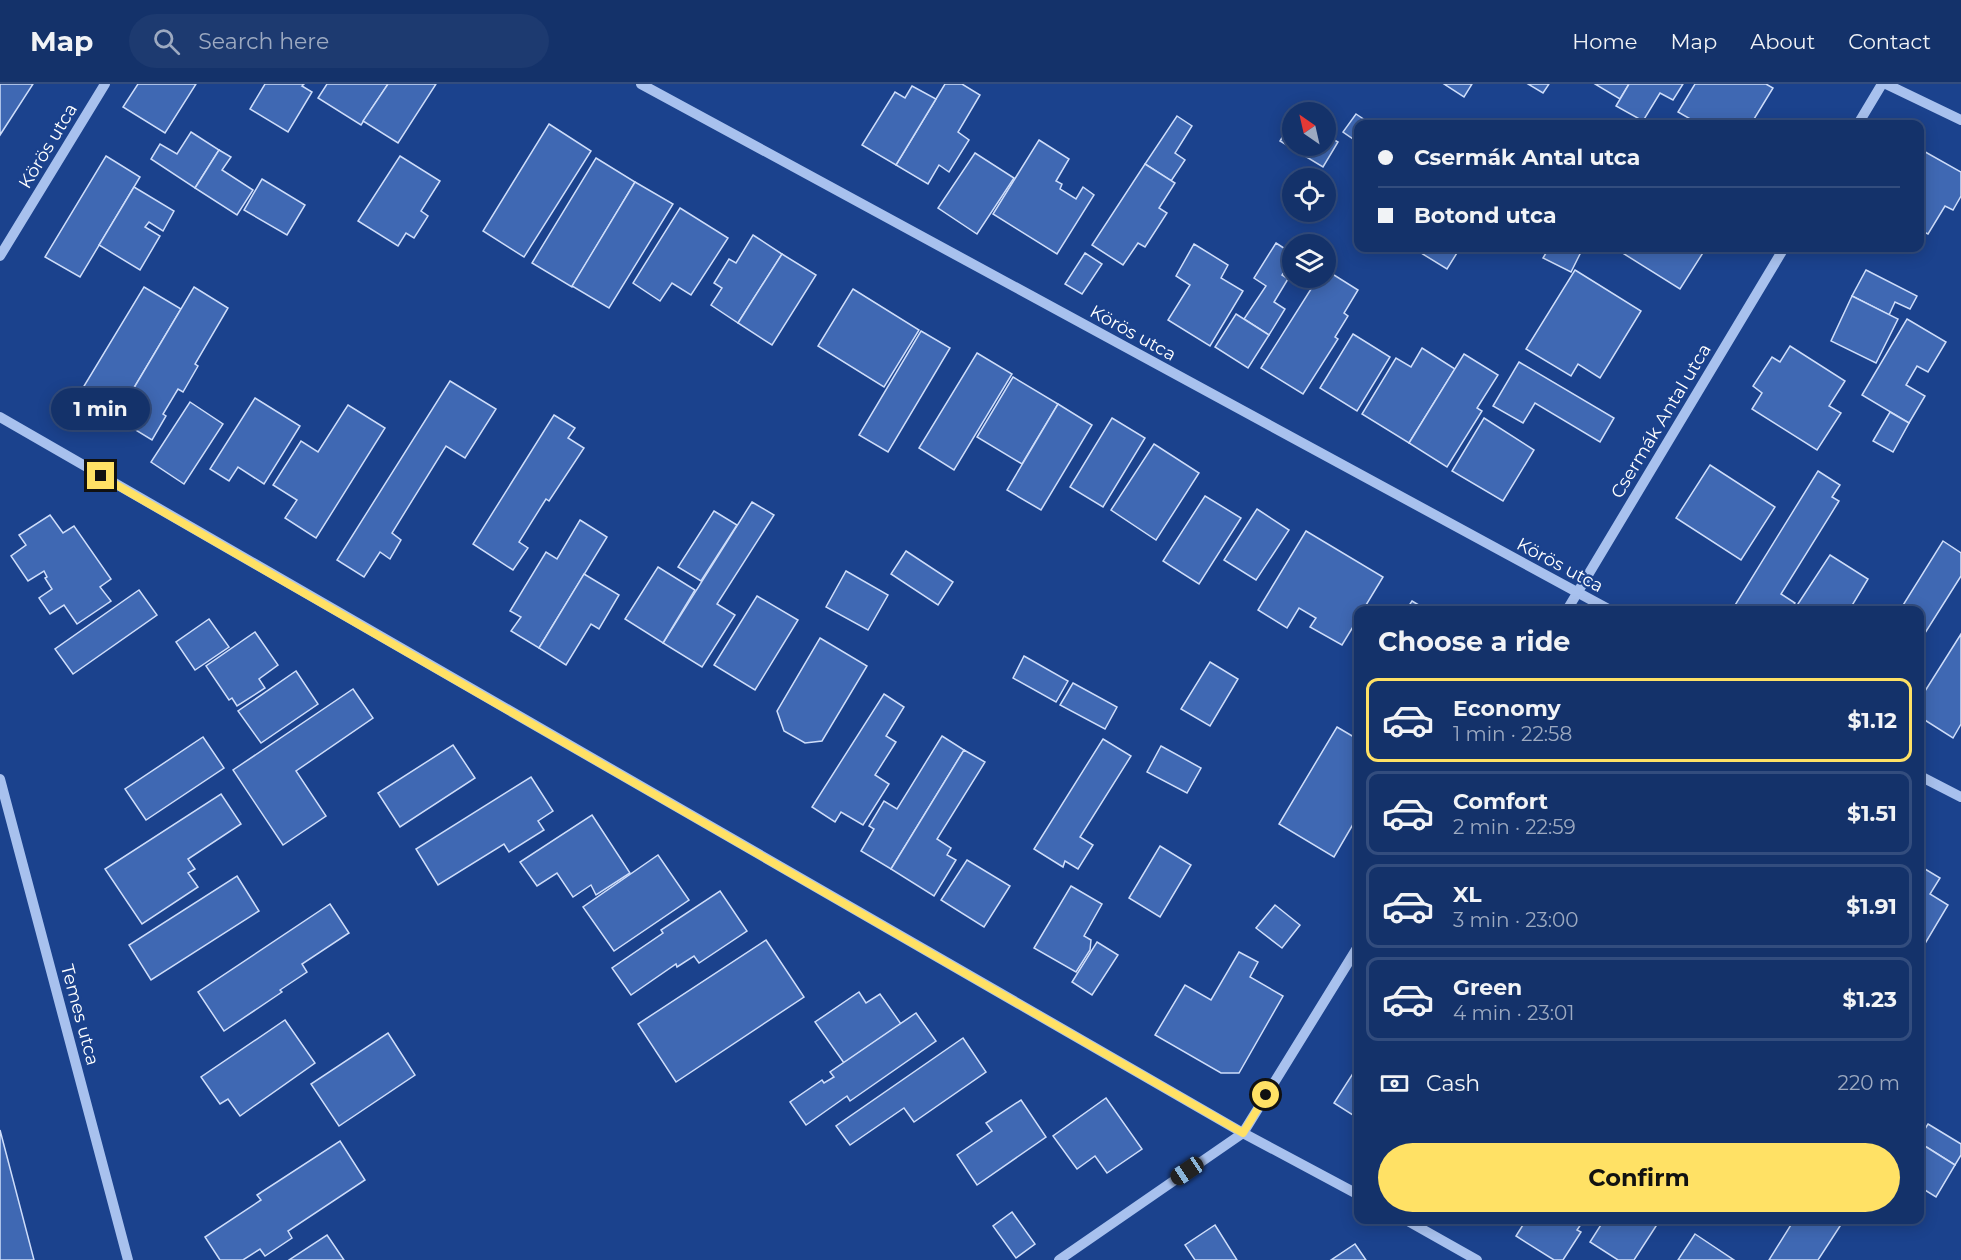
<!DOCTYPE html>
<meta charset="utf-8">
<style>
body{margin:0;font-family:Montserrat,sans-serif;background:#1d3a70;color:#f1f3f6;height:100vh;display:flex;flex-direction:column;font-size:22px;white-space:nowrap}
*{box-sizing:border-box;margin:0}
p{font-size:20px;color:#9daac1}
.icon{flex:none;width:33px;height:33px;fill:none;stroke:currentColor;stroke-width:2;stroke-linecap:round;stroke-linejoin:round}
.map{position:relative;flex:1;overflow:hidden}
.drawer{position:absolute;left:1354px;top:522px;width:570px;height:618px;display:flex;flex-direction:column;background:#14326a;border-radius:12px;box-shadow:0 3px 15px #0003,0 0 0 2px #334d7e}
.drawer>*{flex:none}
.top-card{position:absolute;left:1354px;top:36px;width:570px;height:132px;border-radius:12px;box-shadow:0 3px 15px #0003,0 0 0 2px #334d7e;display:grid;align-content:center;height:132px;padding:0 24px;background:#14326a}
.needle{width:39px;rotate:326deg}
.tools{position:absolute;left:1282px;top:18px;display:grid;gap:12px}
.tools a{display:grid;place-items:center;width:54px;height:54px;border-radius:50%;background:#14326a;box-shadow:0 3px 15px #0003,0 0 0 2px #334d7e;font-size:30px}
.end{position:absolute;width:27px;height:27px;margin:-14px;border:8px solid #ffe165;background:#111;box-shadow:0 0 0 3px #111}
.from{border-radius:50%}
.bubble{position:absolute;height:42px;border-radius:21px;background:#14326a;box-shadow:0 3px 15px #0003,0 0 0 2px #334d7e;font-size:20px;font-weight:700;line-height:42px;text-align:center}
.car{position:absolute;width:18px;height:36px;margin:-18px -9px;border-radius:8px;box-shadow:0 0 4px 2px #0007;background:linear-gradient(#222 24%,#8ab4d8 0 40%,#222 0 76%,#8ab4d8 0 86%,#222 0)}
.top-card b{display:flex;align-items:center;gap:21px;height:57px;font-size:22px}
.top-card b+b{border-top:2px solid #334d7e}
.top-card i{width:15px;height:15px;background:#f1f3f6}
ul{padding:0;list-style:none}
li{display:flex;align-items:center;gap:18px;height:84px;margin:0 12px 9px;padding:0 12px;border:3px solid #334d7e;border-radius:12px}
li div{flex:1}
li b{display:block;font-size:22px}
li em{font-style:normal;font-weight:700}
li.on{border-color:#ffe165}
li>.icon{width:54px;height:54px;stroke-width:1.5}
h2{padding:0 24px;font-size:27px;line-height:72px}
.pay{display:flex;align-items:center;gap:15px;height:66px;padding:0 24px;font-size:22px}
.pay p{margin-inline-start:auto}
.action{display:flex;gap:12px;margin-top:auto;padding:12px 24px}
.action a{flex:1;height:69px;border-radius:36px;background:#ffe165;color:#111;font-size:24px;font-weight:700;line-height:69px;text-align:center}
header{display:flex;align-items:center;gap:36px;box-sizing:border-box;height:84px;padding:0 30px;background:#14326a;border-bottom:2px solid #334d7e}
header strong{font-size:28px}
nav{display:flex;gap:33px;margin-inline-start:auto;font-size:21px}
.search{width:420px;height:54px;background:#1d3a70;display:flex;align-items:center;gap:15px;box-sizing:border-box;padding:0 21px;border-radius:33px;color:#9daac1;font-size:22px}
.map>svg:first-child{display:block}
.building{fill:#3f68b3;stroke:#ceddfa;stroke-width:1.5}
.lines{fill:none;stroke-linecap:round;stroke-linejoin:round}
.minor{stroke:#a8c1ee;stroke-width:10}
.route{stroke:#ffe165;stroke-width:8}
.labels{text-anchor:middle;stroke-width:4.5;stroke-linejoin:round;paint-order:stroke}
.street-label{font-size:18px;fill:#fff;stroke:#1b428d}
</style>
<header>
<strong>Map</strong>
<div class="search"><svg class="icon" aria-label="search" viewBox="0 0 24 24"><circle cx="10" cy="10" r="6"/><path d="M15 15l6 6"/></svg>Search here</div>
<nav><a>Home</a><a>Map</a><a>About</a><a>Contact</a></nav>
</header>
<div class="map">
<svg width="1961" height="1176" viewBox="0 0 1961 1176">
<rect width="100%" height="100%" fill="#1b428d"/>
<!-- building -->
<g class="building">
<polygon points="0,0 33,0 0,51"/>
<polygon points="138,0 196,0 165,49 123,23"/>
<polygon points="265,0 304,0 302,2 312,8 288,48 250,25"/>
<polygon points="327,0 388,0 361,41 318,14"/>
<polygon points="388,0 436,0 398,59 363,37"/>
<polygon points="945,0 962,0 980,11 958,48 969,56 949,88 939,81 928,100 896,81"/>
<polygon points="1444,0 1472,0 1464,13"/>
<polygon points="1528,0 1549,0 1543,9"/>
<polygon points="1595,0 1629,0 1620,15"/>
<polygon points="1629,0 1683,0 1673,16 1660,9 1643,37 1616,22"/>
<polygon points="1695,0 1766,0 1773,4 1751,40 1699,40 1678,28"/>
<polygon points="912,2 936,15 896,81 862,61 895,8 905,14"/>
<polygon points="1356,30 1371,40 1359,40 1359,59 1343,48"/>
<polygon points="1177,32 1192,42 1175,69 1185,76 1171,97 1145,80"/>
<polygon points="1293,36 1293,62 1326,62 1326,51 1338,58 1323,83 1280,57"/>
<polygon points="549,40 591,67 524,173 483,147"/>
<polygon points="191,48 219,66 195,104 151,75 160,60 177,70"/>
<polygon points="1039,56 1069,75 1056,97 1062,100 1060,105 1076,115 1083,103 1094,111 1057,170 993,130"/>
<polygon points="1920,65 1961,88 1961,112 1953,126 1945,122 1928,150 1920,146"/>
<polygon points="219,66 231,73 222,86 253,106 237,131 195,104"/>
<polygon points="975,69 1014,94 977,150 938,124"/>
<polygon points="106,72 140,93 80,193 45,173"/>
<polygon points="400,72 440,97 421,127 428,132 414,154 406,149 398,162 358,137"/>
<polygon points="596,74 635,98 572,203 532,179"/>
<polygon points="1145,80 1175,99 1159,124 1167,129 1145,163 1138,159 1123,181 1092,161"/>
<polygon points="262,95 305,121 287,151 244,126"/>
<polygon points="635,98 673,120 609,224 572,202"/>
<polygon points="134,103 174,127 163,147 149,138 145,143 160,152 140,186 99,161"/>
<polygon points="680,124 728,154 691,211 672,199 660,217 633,199"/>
<polygon points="753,151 782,170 738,239 711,221 722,204 714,199 729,175 736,179"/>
<polygon points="1276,159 1293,170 1288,176 1291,179 1282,191 1288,195 1274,218 1285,225 1269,251 1244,235 1266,202 1254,194"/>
<polygon points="1194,160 1228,181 1221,194 1243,207 1210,262 1168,236 1190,201 1176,192"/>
<polygon points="1413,164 1460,164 1447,185"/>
<polygon points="1549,164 1583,164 1571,188 1543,174"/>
<polygon points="1624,164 1706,164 1680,205 1621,168"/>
<polygon points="1085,169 1102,180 1082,210 1065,200"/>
<polygon points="782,170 816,191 772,261 738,239"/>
<polygon points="1326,186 1358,206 1344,229 1348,232 1335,253 1338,255 1303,310 1261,284 1318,194 1326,194"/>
<polygon points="1575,186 1641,227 1600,294 1578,280 1571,292 1526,265"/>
<polygon points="1866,186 1917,212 1910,225 1895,218 1889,231 1852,212"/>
<polygon points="144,203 181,225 116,334 78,312"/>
<polygon points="194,203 228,224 195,280 198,282 183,308 178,305 163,330 166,332 152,356 116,334"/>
<polygon points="853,205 919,246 884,303 818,262"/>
<polygon points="1852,212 1898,235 1876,279 1831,257"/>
<polygon points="1236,230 1269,251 1248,284 1215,263"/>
<polygon points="1907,235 1946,258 1928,288 1917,282 1906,301 1925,312 1909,339 1862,311"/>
<polygon points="921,247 950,264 888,368 859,351"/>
<polygon points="1353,250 1390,273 1357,327 1320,304"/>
<polygon points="1790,262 1845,297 1829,322 1841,329 1817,366 1752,325 1762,309 1753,302 1772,273 1780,278"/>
<polygon points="1422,264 1455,285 1409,359 1362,330 1396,274 1411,283"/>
<polygon points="977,269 1012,290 954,386 919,364"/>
<polygon points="1464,270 1498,291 1477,324 1482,327 1447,383 1409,359"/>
<polygon points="1519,278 1614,334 1600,358 1535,319 1523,339 1493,322"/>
<polygon points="1013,293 1058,320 1022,380 977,353"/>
<polygon points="450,297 496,325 465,374 446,362 392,449 401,456 390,475 380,468 364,493 337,476"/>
<polygon points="255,314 300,342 264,400 238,383 229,397 210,385"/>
<polygon points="190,318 223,340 184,400 151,378"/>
<polygon points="1058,320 1092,341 1041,426 1007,406"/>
<polygon points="348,321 385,344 316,454 285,434 297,416 273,401 301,357 318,368"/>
<polygon points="1890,328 1909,339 1893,368 1873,357"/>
<polygon points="554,331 575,344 568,354 584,364 549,417 546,415 519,458 528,464 513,486 473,460"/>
<polygon points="1112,334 1145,354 1103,423 1070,403"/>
<polygon points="1484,334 1534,366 1503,417 1452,387"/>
<polygon points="1154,360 1199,389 1156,456 1111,426"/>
<polygon points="1710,381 1775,423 1741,476 1676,434"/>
<polygon points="1818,387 1840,401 1832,413 1839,417 1781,510 1795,519 1790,526 1732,526"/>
<polygon points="1205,412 1241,434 1199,500 1163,477"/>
<polygon points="752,418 774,431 717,520 735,531 702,583 663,559"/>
<polygon points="1257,425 1289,446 1256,496 1224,476"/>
<polygon points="714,427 737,441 701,497 678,483"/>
<polygon points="50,431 63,449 74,442 111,495 100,503 111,517 77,540 64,521 50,530 39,514 52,505 45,494 47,493 44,487 28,497 11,472 26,461 19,451"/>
<polygon points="580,436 607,453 539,564 511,547 521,533 510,527 546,468 557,475"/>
<polygon points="1306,447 1383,493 1363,526 1359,526 1359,533 1342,561 1310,543 1316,534 1299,524 1287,544 1258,526"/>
<polygon points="1943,457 1961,469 1961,492 1920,557 1920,526 1900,526"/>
<polygon points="906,467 953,498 938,521 891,490"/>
<polygon points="1830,471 1868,495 1851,523 1855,526 1794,526"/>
<polygon points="658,483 695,506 663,559 625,535"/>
<polygon points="846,487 888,511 868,546 826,523"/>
<polygon points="584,490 619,511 599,545 591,540 566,581 539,564"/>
<polygon points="139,506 157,531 73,590 55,565"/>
<polygon points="757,512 798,536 755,606 714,581"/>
<polygon points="1412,517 1427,526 1406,526"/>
<polygon points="209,535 229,563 195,586 176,558"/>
<polygon points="255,548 278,581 259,595 265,604 237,622 232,614 229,616 206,582"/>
<polygon points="1961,550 1961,640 1953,654 1920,633 1920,615"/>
<polygon points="820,554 867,582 822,657 805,659 784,647 777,627"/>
<polygon points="1024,572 1068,597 1056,618 1013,594"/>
<polygon points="1210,578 1238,595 1210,642 1181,625"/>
<polygon points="296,587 318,620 261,659 238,627"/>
<polygon points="1073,599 1117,623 1105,645 1060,621"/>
<polygon points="353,605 373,634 296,687 326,732 283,761 233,686"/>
<polygon points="884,610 904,623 886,652 896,658 875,691 889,700 863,741 841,728 835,738 812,723"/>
<polygon points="1337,643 1359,656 1359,730 1334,773 1279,740"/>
<polygon points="942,652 964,666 891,785 861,767 874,745 869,742 884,717 897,725"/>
<polygon points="203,653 224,684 146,736 125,705"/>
<polygon points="1103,655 1131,672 1080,753 1093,761 1078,785 1065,777 1063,783 1034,765"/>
<polygon points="453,661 475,694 400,743 378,709"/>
<polygon points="1161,662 1201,684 1187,709 1147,688"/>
<polygon points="964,666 985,678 937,755 951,764 947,771 956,776 934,812 891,785"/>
<polygon points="531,693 553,727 538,737 544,746 509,768 504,760 438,801 416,765"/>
<polygon points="221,710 241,740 188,775 195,785 188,789 198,803 142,840 105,785"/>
<polygon points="592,731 630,789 596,811 591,801 573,813 557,789 537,802 520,778"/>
<polygon points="1160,762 1191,781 1160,833 1129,814"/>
<polygon points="658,771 689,816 614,867 583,823"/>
<polygon points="967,776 1010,802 984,843 941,816"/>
<polygon points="1920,782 1940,794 1930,810 1948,821 1920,868"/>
<polygon points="237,792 259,827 151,896 129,861"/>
<polygon points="1071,802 1102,820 1084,852 1091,856 1090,866 1076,888 1034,864"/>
<polygon points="720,807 747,847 699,879 694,872 677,883 676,880 631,911 612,884 663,849 661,846"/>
<polygon points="330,820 349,849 302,880 307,888 280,906 282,908 224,947 198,908"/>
<polygon points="1275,821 1300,841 1282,864 1256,844"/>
<polygon points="766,856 804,913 676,998 638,940"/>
<polygon points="1097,858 1118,871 1092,911 1072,898"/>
<polygon points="1239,868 1258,878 1250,893 1283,912 1239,989 1221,989 1155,951 1185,901 1211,916"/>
<polygon points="859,908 866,919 880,910 901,940 844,979 815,938"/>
<polygon points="916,929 936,957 850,1017 847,1012 806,1041 790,1018 822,996 824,999 834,993 830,988"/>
<polygon points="285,936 315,979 240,1032 228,1015 220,1020 201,993"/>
<polygon points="388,949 415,991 339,1042 311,1000"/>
<polygon points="963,954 986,988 914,1038 904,1024 850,1061 836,1042"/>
<polygon points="1359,980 1359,1035 1334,1019"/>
<polygon points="1106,1014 1142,1065 1107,1089 1095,1072 1077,1085 1053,1052"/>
<polygon points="1021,1016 1046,1053 977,1101 957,1071 992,1047 986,1039"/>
<polygon points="1928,1040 1961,1060 1961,1071 1955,1081 1920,1059 1920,1053"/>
<polygon points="0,1046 34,1176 0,1176"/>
<polygon points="340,1057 365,1096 288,1147 292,1154 265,1172 260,1165 243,1176 220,1176 205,1153 261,1116 257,1111"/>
<polygon points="1920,1059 1955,1081 1936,1113 1920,1103"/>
<polygon points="1012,1128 1035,1160 1016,1174 993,1142"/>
<polygon points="1526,1136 1584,1136 1577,1146 1581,1148 1563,1176 1554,1176 1516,1152"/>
<polygon points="1604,1136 1660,1136 1634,1176 1618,1176 1590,1158"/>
<polygon points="1794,1136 1844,1136 1818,1176 1769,1176"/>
<polygon points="1215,1141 1237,1176 1195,1176 1185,1161"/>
<polygon points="1695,1150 1734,1176 1678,1176"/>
<polygon points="327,1151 344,1176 289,1176"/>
<polygon points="1355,1160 1366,1176 1331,1176"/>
</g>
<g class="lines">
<!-- minor -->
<g class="minor">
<polyline points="641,0 1610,526"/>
<polyline points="1886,0 1961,36"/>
<polyline points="1858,40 1882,0"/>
<polyline points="0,172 105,0"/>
<polyline points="0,333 1243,1049 1359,1111"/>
<polyline points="1567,526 1784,164"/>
<polyline points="1920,692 1961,713"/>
<polyline points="0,695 128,1176"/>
<polyline points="1406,1136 1477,1176"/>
<polyline points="1059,1176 1243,1049 1359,861"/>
</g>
</g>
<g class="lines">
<!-- route -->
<polyline class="route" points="101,392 1243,1049 1266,1011"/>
</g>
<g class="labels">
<!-- street labels -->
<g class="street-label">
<text transform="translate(48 62) rotate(-59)" y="6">Körös utca</text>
<text transform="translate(1133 249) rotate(29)" y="6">Körös utca</text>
<text transform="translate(1661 337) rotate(-59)" y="6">Csermák Antal utca</text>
<text transform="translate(1560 481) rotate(28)" y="6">Körös utca</text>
<text transform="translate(80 931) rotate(75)" y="6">Temes utca</text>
</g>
</g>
</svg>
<div class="tools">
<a><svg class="needle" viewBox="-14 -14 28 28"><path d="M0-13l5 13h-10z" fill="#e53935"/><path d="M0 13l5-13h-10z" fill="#9daac1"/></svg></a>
<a><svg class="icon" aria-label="locate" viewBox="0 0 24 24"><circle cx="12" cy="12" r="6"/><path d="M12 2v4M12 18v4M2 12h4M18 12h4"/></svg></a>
<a><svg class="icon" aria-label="layers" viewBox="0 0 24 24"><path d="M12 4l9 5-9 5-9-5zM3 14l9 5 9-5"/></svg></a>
</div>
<i class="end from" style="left:1266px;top:1011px"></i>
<i class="end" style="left:101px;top:392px"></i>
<div class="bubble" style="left:51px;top:304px;width:99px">1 min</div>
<i class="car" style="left:1187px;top:1087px;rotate:236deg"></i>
<div class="top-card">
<b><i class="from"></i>Csermák Antal utca</b>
<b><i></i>Botond utca</b>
</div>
<section class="drawer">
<h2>Choose a ride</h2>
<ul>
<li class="on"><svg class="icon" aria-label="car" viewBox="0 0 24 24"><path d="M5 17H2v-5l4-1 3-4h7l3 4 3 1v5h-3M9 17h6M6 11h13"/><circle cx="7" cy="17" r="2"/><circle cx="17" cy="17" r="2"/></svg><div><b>Economy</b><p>1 min · 22:58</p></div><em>$1.12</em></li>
<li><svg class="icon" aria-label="car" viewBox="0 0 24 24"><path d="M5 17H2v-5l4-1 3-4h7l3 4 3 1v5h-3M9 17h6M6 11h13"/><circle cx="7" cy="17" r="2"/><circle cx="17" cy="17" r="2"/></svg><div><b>Comfort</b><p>2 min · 22:59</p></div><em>$1.51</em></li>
<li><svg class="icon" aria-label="car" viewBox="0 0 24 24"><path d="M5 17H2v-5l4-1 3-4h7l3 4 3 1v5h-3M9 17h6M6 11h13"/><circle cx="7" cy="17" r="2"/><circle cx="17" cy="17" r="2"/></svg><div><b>XL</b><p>3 min · 23:00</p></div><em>$1.91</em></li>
<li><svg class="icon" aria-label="car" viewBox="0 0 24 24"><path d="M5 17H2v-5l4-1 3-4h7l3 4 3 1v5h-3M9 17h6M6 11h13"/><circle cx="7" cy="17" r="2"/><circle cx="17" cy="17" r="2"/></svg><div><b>Green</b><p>4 min · 23:01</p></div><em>$1.23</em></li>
</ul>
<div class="pay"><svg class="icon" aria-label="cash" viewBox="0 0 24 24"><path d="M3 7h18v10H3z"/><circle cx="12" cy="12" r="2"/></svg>Cash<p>220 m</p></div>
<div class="action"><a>Confirm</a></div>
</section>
</div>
